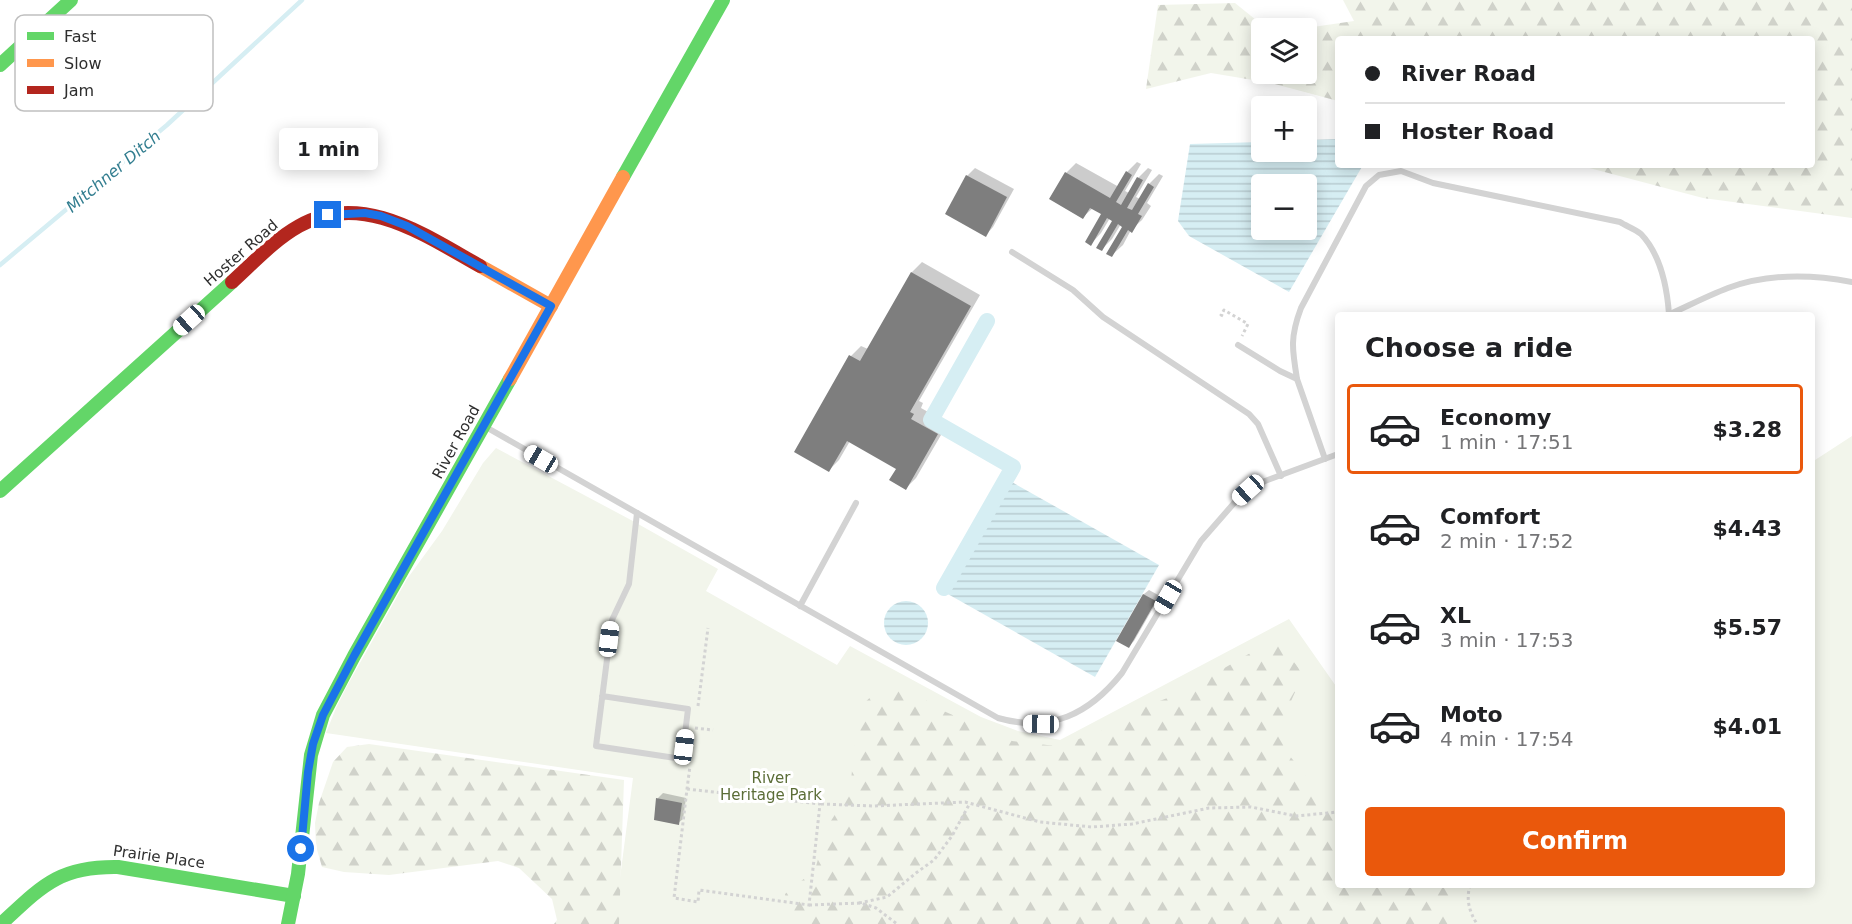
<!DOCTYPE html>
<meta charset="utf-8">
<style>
body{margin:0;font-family:"DejaVu Sans",sans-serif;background:#f2f2f2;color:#202124;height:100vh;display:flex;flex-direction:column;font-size:22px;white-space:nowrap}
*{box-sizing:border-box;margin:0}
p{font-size:20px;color:#757577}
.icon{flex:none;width:33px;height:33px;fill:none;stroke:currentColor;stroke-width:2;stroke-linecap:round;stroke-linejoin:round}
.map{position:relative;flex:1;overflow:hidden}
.side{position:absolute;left:1335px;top:312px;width:480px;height:576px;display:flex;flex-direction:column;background:#fff;border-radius:6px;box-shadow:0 3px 15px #0003}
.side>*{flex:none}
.guide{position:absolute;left:1335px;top:36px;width:480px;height:132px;border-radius:6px;box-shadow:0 3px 15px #0003;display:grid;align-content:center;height:132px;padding:0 30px;background:#fff}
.tools{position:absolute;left:1251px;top:18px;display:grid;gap:12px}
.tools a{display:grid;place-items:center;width:66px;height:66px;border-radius:6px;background:#fff;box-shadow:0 3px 15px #0003;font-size:30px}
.end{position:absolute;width:27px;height:27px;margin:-14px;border:8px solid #1a73e8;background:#fff;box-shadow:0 0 0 3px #fff}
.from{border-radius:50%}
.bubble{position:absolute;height:42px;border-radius:6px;background:#fff;box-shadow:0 3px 15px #0003;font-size:20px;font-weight:700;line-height:42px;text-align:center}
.car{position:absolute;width:18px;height:36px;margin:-18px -9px;border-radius:8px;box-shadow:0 0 4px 2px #0007;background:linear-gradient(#fff 24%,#345 0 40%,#fff 0 76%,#345 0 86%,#fff 0)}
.guide b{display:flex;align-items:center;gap:21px;height:57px;font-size:22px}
.guide b+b{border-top:2px solid #e0e0e0}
.guide i{width:15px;height:15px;background:#202124}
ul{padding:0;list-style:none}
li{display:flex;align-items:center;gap:18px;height:90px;margin:0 12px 9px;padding:0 18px;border:3px solid transparent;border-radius:6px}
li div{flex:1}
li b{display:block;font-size:22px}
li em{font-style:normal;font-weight:700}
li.selected{border-color:#ea580c}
li>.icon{width:54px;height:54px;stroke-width:1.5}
h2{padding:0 30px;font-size:27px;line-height:72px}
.action{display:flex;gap:12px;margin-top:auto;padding:12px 30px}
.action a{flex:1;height:69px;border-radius:6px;background:#ea580c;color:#fff;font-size:24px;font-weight:700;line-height:69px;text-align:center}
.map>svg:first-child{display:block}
.green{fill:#f2f5eb}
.forest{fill:url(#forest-firs)}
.water{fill:url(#water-rules);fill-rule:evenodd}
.shadow{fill:#0003}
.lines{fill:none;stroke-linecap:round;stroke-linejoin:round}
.stream{stroke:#d6eef3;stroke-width:4.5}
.canal{stroke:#d6eef3;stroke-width:16}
.building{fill:#7e7e7e}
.path{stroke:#d3d3d3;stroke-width:3;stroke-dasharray:3 3;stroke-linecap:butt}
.lane{stroke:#d3d3d3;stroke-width:6}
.fast{stroke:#63d668;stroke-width:14}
.slow{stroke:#ff974d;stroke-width:14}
.jam{stroke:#b3261e;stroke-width:14}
.route{stroke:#1a73e8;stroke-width:8}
.labels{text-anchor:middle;stroke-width:6;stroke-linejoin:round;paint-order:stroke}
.street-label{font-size:15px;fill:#2e2e2e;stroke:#fff}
.park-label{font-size:15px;fill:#5b6d37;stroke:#fff}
.water-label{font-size:16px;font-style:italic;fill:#337e90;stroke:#fff}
.key{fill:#fff;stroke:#c0c0c0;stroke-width:1.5}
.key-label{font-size:16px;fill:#2e2e2e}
</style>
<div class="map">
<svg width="1852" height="924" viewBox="0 0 1852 924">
<defs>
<pattern id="forest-firs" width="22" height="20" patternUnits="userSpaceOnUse" patternTransform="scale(1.5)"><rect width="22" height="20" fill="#f2f5eb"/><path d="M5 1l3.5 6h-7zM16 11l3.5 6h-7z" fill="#d0d2ca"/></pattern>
<pattern id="water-rules" width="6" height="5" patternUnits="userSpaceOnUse" patternTransform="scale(1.5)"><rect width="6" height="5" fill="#d6eef3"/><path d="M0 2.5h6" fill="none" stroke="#b8ccd1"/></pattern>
</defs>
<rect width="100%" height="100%" fill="#fff"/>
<!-- green -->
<polygon class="green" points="1852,436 1852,924 614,924 633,778 326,733 336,708 347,686 407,579 442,531 483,463 496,448 631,520 718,569 706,591 837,665 850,646 981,717 1018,731 1060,740 1289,619 1338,689 1338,885 1812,885 1812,462"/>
<!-- forest -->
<g class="forest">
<polygon points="1343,0 1852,0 1852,218 1703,198 1578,165 1812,165 1812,39 1338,39 1338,101 1271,83 1211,73 1146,89 1158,5 1235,3 1266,28 1262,28 1262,74 1306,74 1306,28 1354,21"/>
<polygon points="1271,641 1281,645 1300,670 1300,681 1283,719 1285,750 1338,816 1338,885 1460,885 1449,924 801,924 787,911 785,894 815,870 827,827 850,791 858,709 882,686 911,690 939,709 1012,741 1056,746 1098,733 1131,712 1183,692"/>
<polygon points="369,744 624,780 619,924 554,924 557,920 552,899 519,868 498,861 389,875 344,872 322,867 316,846 315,823 319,803 333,762 347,747"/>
</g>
<!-- water -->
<g class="water">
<path d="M 1338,139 L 1338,165 L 1363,165 L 1289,292 L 1189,236 L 1178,221 L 1190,144 L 1261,142 L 1262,152 L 1306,152 L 1307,140 ZM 1262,184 L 1306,184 L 1306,230 L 1262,230 Z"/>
<polygon points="1010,481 1159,565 1095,677 946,593"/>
<circle cx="906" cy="623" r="22"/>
</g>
<!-- shadow -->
<g class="shadow">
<polygon points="1137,162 1141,164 1125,191 1129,193 1138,178 1148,168 1152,170 1136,197 1140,199 1149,184 1159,174 1163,176 1147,203 1151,206 1142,220 1131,230 1123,245 1112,255 1124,226 1121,224 1112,239 1102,249 1114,220 1110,218 1101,233 1091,244 1103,214 1093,208 1083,217 1066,173 1076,163 1119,187 1127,172"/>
<polygon points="975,168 1014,189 993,227 986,235 947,214 967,176"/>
<polygon points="922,262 980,295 919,401 923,403 921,408 948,423 916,478 906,488 898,468 850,441 839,460 829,470 851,356 861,346 868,349 912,272"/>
<polygon points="1149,590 1160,596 1134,641 1129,646 1118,640 1144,594"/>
<polygon points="663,793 686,798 683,819 678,823 655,818 658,798"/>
</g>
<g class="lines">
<!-- stream -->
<polyline class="stream" points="0,265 167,125 302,0"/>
<!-- canal -->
<polyline class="canal" points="944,588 1013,467 931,420 987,321"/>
</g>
<!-- building -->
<g class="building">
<polygon points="1126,171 1132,175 1116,202 1121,205 1137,177 1143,180 1127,208 1132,210 1148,183 1154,187 1138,214 1142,216 1132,233 1128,230 1112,257 1106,254 1122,227 1118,224 1102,251 1096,248 1112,221 1107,218 1091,246 1085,242 1101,214 1090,208 1083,219 1049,199 1065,172 1110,198"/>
<polygon points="966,175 1007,197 986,237 945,214"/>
<polygon points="911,272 971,306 910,412 914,414 911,419 938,434 906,490 889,480 896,469 847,441 829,472 794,452 849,355 860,361"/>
<polygon points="1143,594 1156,601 1129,648 1116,641"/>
<polygon points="656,798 682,803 679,825 654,820"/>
</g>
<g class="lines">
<!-- path -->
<g class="path">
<polyline points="1223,316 1221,315 1224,310 1248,324 1242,336"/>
<polyline points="698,706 708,628"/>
<polyline points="695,728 713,730"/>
<polyline points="687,789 820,804 809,905 699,890 698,902 674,898 687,789 690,766"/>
<polyline points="821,804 873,806 965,802 1040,822 1092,827 1132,824 1209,808 1251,807 1296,816 1338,812"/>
<path d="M 1470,885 C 1466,900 1469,911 1477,924"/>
<polyline points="859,903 887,897 916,873 934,860 952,836 970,803"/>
<polyline points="809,905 861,903 876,908 897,924"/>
</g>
<!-- lane -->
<g class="lane">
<polyline points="1012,252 1073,290 1103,317 1249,414 1258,424 1281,476"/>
<path d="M 1668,315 C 1688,306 1707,296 1728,288 C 1769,273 1810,274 1852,282"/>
<polyline points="1238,345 1280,371 1297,379 1325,459"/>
<path d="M 1297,379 C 1292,349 1290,337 1301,308 L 1366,186 L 1379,175 L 1401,171 L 1433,183 L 1620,222 C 1626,226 1635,229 1641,234 C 1661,255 1667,287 1669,314"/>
<path d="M 484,426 L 998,718 C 1051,733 1089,714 1122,673 L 1201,541 L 1235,502 L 1249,490 L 1265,481 L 1338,454"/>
<polyline points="800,606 856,503"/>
<polyline points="602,696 688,709 682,759 596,746 612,620 629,584 637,513"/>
</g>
<!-- fast -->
<g class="fast">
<polyline points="0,65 71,0"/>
<polyline points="623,177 723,0"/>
<polyline points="0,491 232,282"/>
<path d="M 1,924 C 42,886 59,866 118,867 L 294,896"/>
<polyline points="288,924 298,874 311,755 323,715 354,656 510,379"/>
</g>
<!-- slow -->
<g class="slow">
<polyline points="480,266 551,306"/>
<polyline points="510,379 623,177"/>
</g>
<!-- jam -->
<path class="jam" d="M 232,282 C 253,263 274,240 299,226 C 362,190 426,236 480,266"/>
</g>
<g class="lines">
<!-- route -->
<polyline class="route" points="301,849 308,772 313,744 323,715 354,656 551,306 407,226 381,216 365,213 328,215"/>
</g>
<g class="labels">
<!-- street labels -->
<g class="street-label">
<text transform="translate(241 253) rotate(-41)" y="5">Hoster Road</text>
<text transform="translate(456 442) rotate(-61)" y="5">River Road</text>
<text transform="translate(159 857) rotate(8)" y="5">Prairie Place</text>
</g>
<!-- park labels -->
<g class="park-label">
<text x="771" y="783">River<tspan x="771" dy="17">Heritage Park</tspan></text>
</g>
<!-- water labels -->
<g class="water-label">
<text transform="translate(113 171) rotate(-40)" y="6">Mitchner Ditch</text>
</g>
</g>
<!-- legend -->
<rect x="15" y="15" width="198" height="96" rx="9" class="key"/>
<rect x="27" y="32" width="27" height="8" fill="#63d668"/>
<rect x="27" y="59" width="27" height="8" fill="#ff974d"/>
<rect x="27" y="86" width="27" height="8" fill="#b3261e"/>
<g class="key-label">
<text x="64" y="42">Fast</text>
<text x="64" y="69">Slow</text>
<text x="64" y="96">Jam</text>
</g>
</svg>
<div class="tools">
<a><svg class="icon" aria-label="layers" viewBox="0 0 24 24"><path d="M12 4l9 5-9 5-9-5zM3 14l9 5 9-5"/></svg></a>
<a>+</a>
<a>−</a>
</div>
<i class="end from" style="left:301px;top:849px"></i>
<i class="end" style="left:328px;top:215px"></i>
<div class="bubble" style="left:279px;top:128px;width:99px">1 min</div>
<i class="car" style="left:189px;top:320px;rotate:228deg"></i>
<i class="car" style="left:541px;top:459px;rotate:300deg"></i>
<i class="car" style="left:1248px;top:490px;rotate:228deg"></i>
<i class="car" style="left:1168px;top:597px;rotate:210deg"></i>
<i class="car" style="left:609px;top:639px;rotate:7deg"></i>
<i class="car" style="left:1041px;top:724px;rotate:271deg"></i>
<i class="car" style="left:684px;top:747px;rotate:7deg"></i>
<div class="guide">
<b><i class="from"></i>River Road</b>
<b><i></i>Hoster Road</b>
</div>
<section class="side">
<h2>Choose a ride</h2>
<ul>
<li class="selected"><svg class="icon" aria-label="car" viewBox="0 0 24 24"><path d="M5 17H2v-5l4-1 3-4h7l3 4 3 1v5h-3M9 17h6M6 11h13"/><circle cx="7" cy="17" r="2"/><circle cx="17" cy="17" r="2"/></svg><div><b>Economy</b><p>1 min · 17:51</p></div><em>$3.28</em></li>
<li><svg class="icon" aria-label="car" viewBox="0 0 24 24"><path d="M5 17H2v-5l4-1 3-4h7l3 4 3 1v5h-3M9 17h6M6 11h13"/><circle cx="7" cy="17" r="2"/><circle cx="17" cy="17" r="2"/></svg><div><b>Comfort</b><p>2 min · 17:52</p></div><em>$4.43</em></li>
<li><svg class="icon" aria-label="car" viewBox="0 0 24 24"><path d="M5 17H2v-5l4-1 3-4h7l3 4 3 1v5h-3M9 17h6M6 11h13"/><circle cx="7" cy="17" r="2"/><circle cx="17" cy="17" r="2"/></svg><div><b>XL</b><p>3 min · 17:53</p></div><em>$5.57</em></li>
<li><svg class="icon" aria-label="car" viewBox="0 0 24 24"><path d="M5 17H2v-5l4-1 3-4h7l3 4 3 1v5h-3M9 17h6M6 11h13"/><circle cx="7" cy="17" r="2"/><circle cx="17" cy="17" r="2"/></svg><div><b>Moto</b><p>4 min · 17:54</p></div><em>$4.01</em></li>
</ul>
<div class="action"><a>Confirm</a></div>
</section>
</div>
